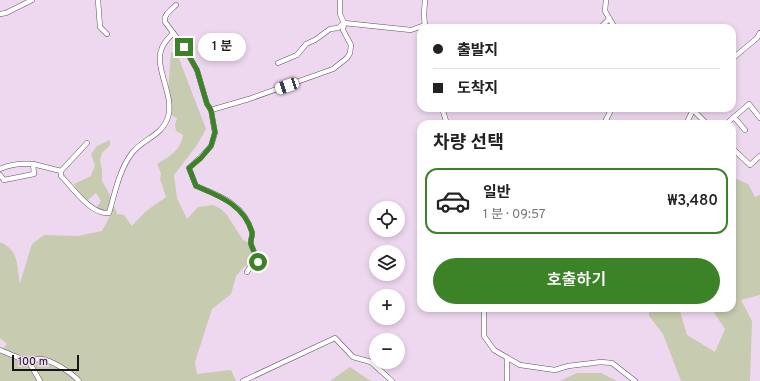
<!DOCTYPE html>
<html lang="ko">
<meta charset="utf-8">
<style>
body{margin:0;font-family:Overpass,"Noto Sans KR",sans-serif;background:#f2f2f2;color:#222;height:100vh;display:flex;flex-direction:column;font-size:15px;white-space:nowrap}
*{box-sizing:border-box;margin:0}
p{font-size:13px;color:#767676}
.icon{flex:none;width:22px;height:22px;fill:none;stroke:currentColor;stroke-width:2;stroke-linecap:round;stroke-linejoin:round}
.map{position:relative;flex:1;overflow:hidden}
.sheet{position:absolute;left:417px;top:120px;width:319px;height:192px;display:flex;flex-direction:column;background:#fff;border-radius:12px;box-shadow:0 2px 6px #0003}
.sheet>*{flex:none}
.hud{position:absolute;left:417px;top:24px;width:319px;height:88px;border-radius:12px;box-shadow:0 2px 6px #0003;display:grid;align-content:center;height:88px;padding:0 16px;background:#fff}
.controls{position:absolute;left:369px;top:201px;display:grid;gap:8px}
.controls a{display:grid;place-items:center;width:36px;height:36px;border-radius:50%;background:#fff;box-shadow:0 2px 6px #0003;font-size:20px}
.scale{position:absolute;left:12px;bottom:10px;width:67px;box-sizing:border-box;padding-left:4px;border:2px solid #1b131c;border-top:0;font-size:11px;line-height:14px;white-space:nowrap;color:#1b131c;-webkit-text-stroke:3px #eed8ef;paint-order:stroke}
.end{position:absolute;width:18px;height:18px;margin:-9px;border:5px solid #3c8227;background:#fff;box-shadow:0 0 0 2px #fff}
.from{border-radius:50%}
.bubble{position:absolute;height:28px;border-radius:14px;background:#fff;box-shadow:0 2px 6px #0003;font-size:13px;font-weight:600;line-height:28px;text-align:center}
.car{position:absolute;width:12px;height:24px;margin:-12px -6px;border-radius:5px;box-shadow:0 0 3px 1px #0007;background:linear-gradient(#fff 24%,#345 0 40%,#fff 0 76%,#345 0 86%,#fff 0)}
.hud b{display:flex;align-items:center;gap:14px;height:38px;font-size:15px}
.hud b+b{border-top:1px solid #e0e0e0}
.hud i{width:10px;height:10px;background:#222}
ul{padding:0;list-style:none}
li{display:flex;align-items:center;gap:12px;height:66px;margin:0 8px 6px;padding:0 8px;border:2px solid transparent;border-radius:12px}
li div{flex:1}
li b{display:block;font-size:15px}
li em{font-style:normal;font-weight:600}
li.current{border-color:#3c8227}
li>.icon{width:36px;height:36px;stroke-width:1.5}
h2{padding:0 16px;font-size:18px;line-height:48px}
.button{display:flex;gap:8px;margin-top:auto;padding:8px 16px}
.button a{flex:1;height:46px;border-radius:24px;background:#3c8227;color:#fff;font-size:16px;font-weight:600;line-height:46px;text-align:center}
.map>svg:first-child{display:block}
.green{fill:#c7cbaf}
.lines{fill:none;stroke-linecap:round;stroke-linejoin:round}
.street-casing{stroke:#635165;stroke-width:5.5}
.street{stroke:#fff;stroke-width:4.5}
.route{stroke:#3c8227;stroke-width:5}
</style>
<div class="map">
<svg width="760" height="381" viewBox="0 0 760 381">
<rect width="100%" height="100%" fill="#eed8ef"/>
<!-- green -->
<g class="green">
<path d="M 171,52 L 178,56 L 206,129 L 197,145 L 174,175 L 177,198 L 187,219 L 198,207 L 213,205 L 221,209 L 227,215 L 243,240 L 249,243 L 255,262 L 244,267 L 236,276 L 231,294 L 212,309 L 195,362 L 197,374 L 231,370 L 236,381 L 0,381 L 0,348 L 3,349 L 7,344 L 0,338 L 0,242 C 20,251 16,265 20,283 L 32,244 L 44,235 L 78,236 L 102,231 L 110,216 L 106,211 L 96,208 L 101,201 L 96,193 L 87,201 L 76,188 L 74,184 L 91,176 L 95,165 L 91,154 L 97,146 L 110,140 L 110,145 L 102,153 L 100,160 L 102,170 L 102,181 L 110,195 L 117,214 L 124,215 L 132,226 L 145,212 L 166,197 L 160,179 L 161,173 L 157,164 C 169,157 181,150 183,135 L 176,131 L 175,125 L 177,118 C 169,116 169,106 166,99 L 168,92 Z"/>
<polygon points="732,177 748,184 755,197 760,195 760,295 741,300 752,321 750,381 681,381 663,334 649,316 649,308 679,308 687,335 715,352 725,329 711,308 732,308"/>
<polygon points="350,367 369,380 371,381 330,381"/>
<polygon points="577,373 601,373 617,381 560,381"/>
</g>
<g class="lines">
<!-- street casing -->
<g class="street-casing">
<g id="street">
<polyline points="98,0 100,27 107,34"/>
<polyline points="425,0 424,14 425,28"/>
<polyline points="606,0 605,11 615,28"/>
<path d="M 176,5 C 171,10 163,15 165,22 L 184,47 L 197,70 L 207,104 L 211,110 L 215,133 L 211,146 L 201,157 L 189,168 L 196,186 C 220,196 243,203 252,232 C 253,236 250,239 251,244 C 253,250 256,256 258,261 L 250,267 L 247,272"/>
<polyline points="0,14 6,13 32,0"/>
<polyline points="600,28 609,19"/>
<polyline points="732,59 757,38 760,33"/>
<polyline points="278,63 297,55 306,44 315,40 330,29 338,28 344,23 340,14 340,0"/>
<polyline points="442,108 447,124"/>
<polyline points="696,108 696,113 707,124"/>
<polyline points="211,110 249,99 333,69 347,58 350,53 351,45 343,30 344,23 411,30 425,25"/>
<polyline points="734,117 745,130"/>
<polyline points="604,124 612,108"/>
<polyline points="686,124 694,108"/>
<polyline points="726,124 749,104 760,118"/>
<polyline points="732,148 750,165 760,156"/>
<path d="M 0,169 C 11,164 21,163 33,164"/>
<path d="M 61,171 L 61,176 L 63,178 C 74,190 92,215 109,213 C 115,193 119,170 132,153 C 144,138 162,136 168,117 C 175,96 153,66 162,48 C 164,42 169,38 173,33"/>
<polyline points="0,175 4,180 34,174 33,164 61,171 87,143"/>
<polyline points="484,308 484,336 494,350 520,365 555,370 568,366 601,362 612,363 635,381"/>
<path d="M 0,350 L 29,362 C 32,361 36,359 39,359 C 49,358 72,373 79,381"/>
<polyline points="507,358 507,380"/>
<polyline points="29,362 40,381"/>
<polyline points="243,381 335,338 353,357 371,362 392,381"/>
</g>
</g>
<!-- street -->
<use href="#street" class="street"/>
</g>
<g class="lines">
<!-- route -->
<path class="route" d="M 184,47 L 197,70 L 207,104 L 211,110 L 215,132 L 211,146 L 201,158 L 189,168 L 196,186 C 219,196 244,205 252,232 C 253,236 250,240 251,244 C 253,250 256,256 258,262"/>
</g>
</svg>
<div class="controls">
<a><svg class="icon" aria-label="locate" viewBox="0 0 24 24"><circle cx="12" cy="12" r="6"/><path d="M12 2v4M12 18v4M2 12h4M18 12h4"/></svg></a>
<a><svg class="icon" aria-label="layers" viewBox="0 0 24 24"><path d="M12 4l9 5-9 5-9-5zM3 14l9 5 9-5"/></svg></a>
<a>+</a>
<a>−</a>
</div>
<div class="scale">100 m</div>
<i class="end from" style="left:258px;top:262px"></i>
<i class="end" style="left:184px;top:47px"></i>
<div class="bubble" style="left:198px;top:33px;width:48px">1 분</div>
<i class="car" style="left:287px;top:86px;rotate:251deg"></i>
<div class="hud">
<b><i class="from"></i>출발지</b>
<b><i></i>도착지</b>
</div>
<section class="sheet">
<h2>차량 선택</h2>
<ul>
<li class="current"><svg class="icon" aria-label="car" viewBox="0 0 24 24"><path d="M5 17H2v-5l4-1 3-4h7l3 4 3 1v5h-3M9 17h6M6 11h13"/><circle cx="7" cy="17" r="2"/><circle cx="17" cy="17" r="2"/></svg><div><b>일반</b><p>1 분 · 09:57</p></div><em>₩3,480</em></li>
</ul>
<div class="button"><a>호출하기</a></div>
</section>
</div>
